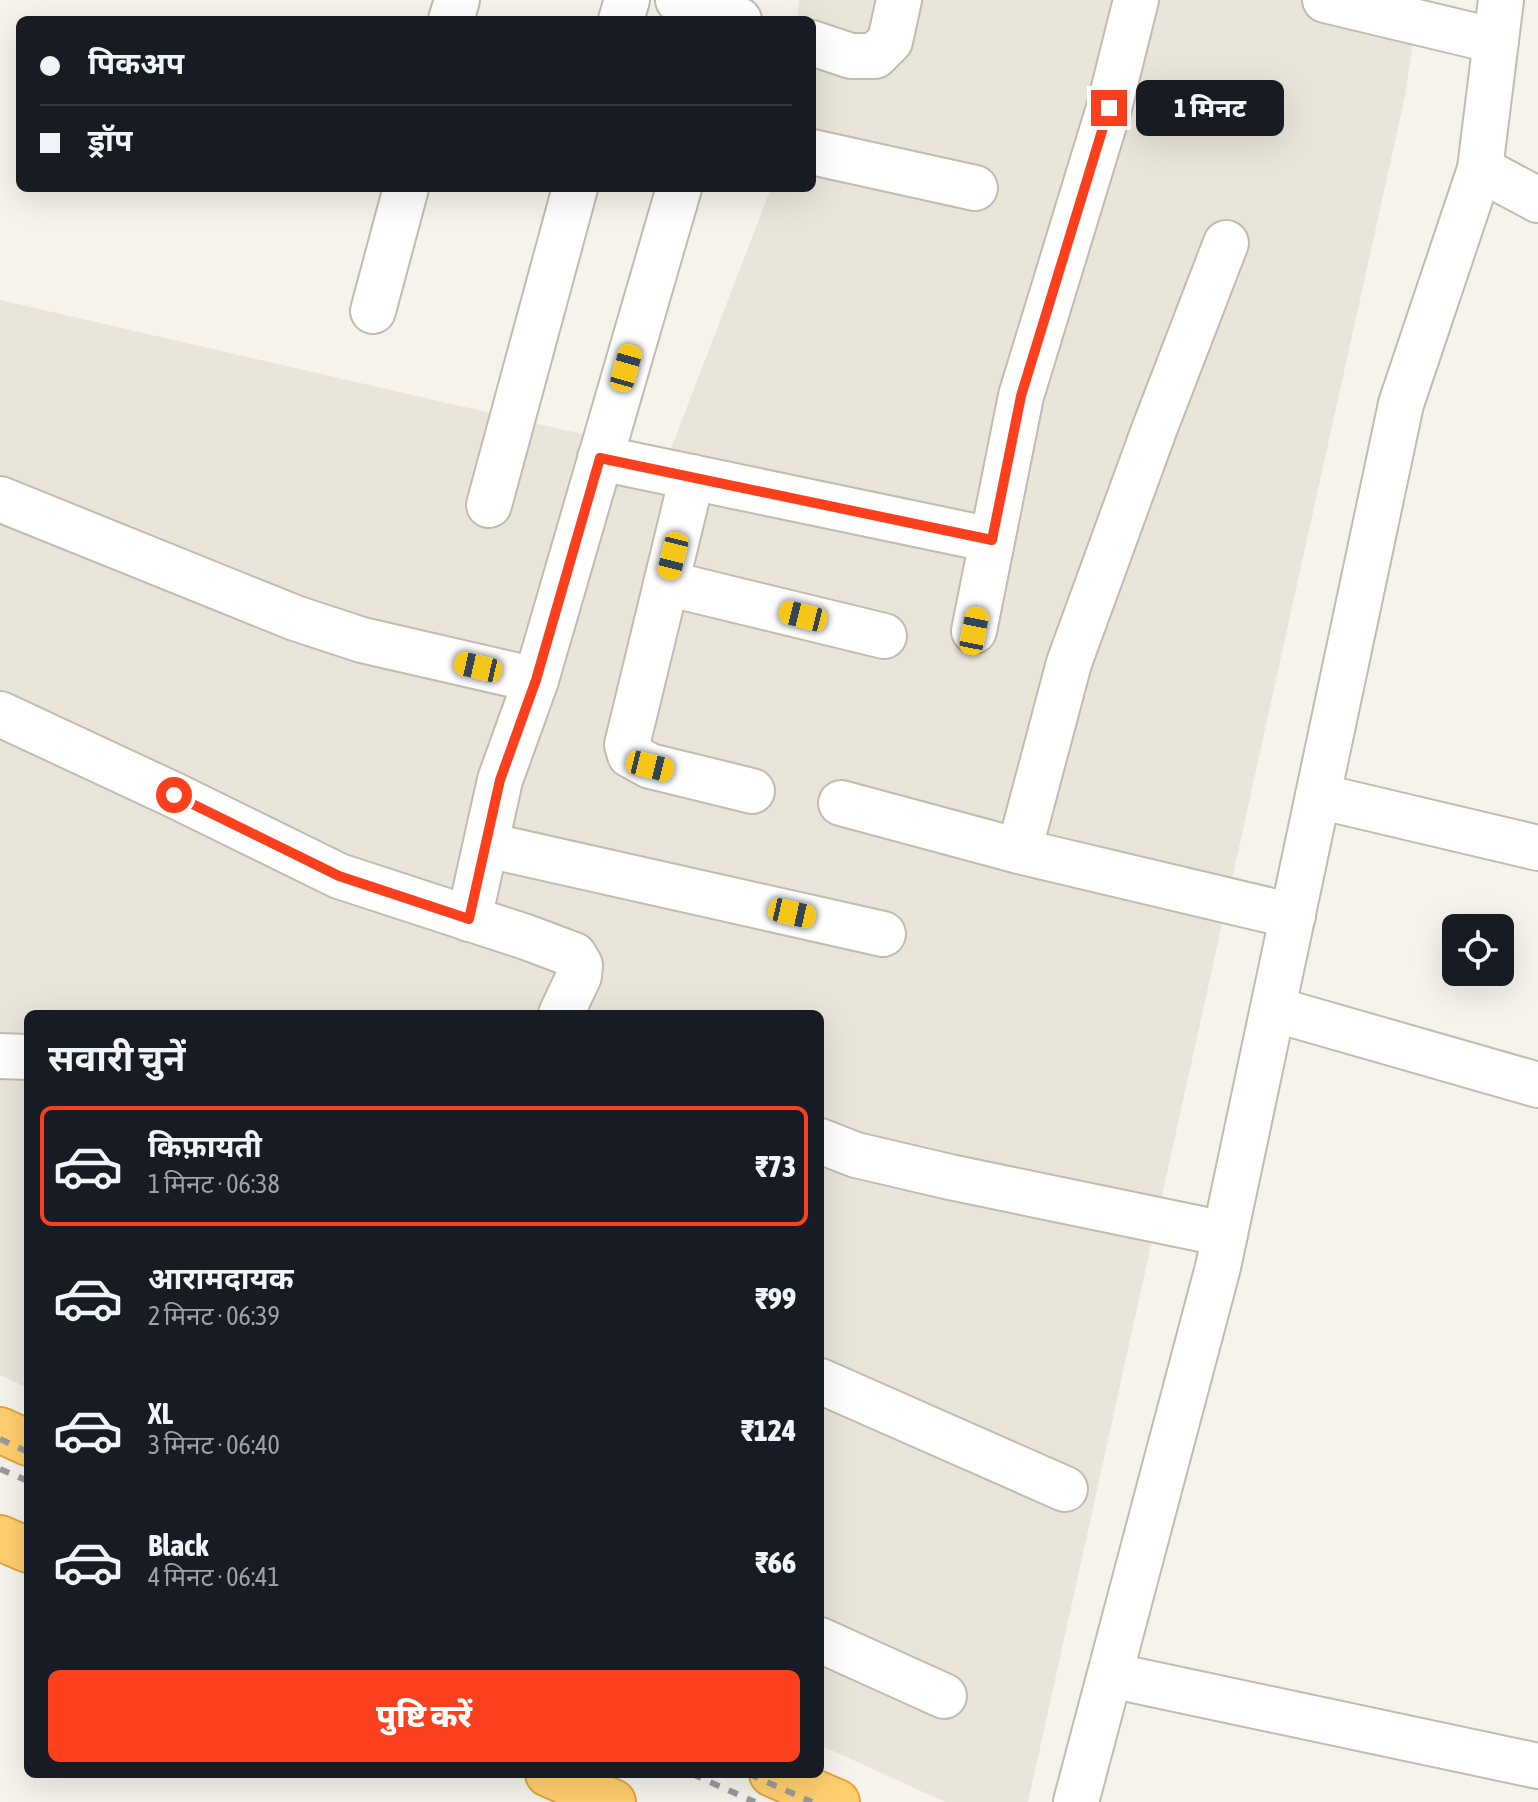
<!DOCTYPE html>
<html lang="hi">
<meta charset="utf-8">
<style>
body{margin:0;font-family:"Asap Condensed","Noto Sans Devanagari",sans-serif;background:#20242c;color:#f1f3f6;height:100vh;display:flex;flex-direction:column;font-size:30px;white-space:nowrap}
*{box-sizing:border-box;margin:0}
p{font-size:26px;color:#9ea1a6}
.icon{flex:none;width:44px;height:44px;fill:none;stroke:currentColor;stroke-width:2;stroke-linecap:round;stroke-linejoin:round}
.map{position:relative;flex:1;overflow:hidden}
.details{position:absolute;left:24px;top:1010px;width:800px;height:768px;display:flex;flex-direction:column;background:#171b24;border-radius:12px;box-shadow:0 8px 32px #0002}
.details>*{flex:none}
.banner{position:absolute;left:16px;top:16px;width:800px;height:176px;border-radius:12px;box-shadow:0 8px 32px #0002;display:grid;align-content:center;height:176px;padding:0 24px;background:#171b24}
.fabs{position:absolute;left:1442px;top:914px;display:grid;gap:16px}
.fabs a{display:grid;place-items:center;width:72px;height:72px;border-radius:12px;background:#171b24;box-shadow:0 8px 32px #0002;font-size:40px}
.end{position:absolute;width:36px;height:36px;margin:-18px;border:10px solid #fc3f1d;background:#fff;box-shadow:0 0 0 4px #fff}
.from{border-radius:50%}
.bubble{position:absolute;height:56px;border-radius:12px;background:#171b24;box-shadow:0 8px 32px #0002;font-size:26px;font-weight:800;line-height:56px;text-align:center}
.car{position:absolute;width:24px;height:48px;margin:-24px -12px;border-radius:10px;box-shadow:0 0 6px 2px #0007;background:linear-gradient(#f5c518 24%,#345 0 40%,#f5c518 0 76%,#345 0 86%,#f5c518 0)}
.banner b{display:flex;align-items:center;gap:28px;height:76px;font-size:30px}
.banner b+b{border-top:2px solid #363941}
.banner i{width:20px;height:20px;background:#f1f3f6}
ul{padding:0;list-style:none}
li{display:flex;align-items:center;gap:24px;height:120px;margin:0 16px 12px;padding:0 8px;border:4px solid transparent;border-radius:12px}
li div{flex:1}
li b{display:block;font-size:30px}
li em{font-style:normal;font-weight:800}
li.selected{border-color:#fc3f1d}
li>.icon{width:72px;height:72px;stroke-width:1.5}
h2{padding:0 24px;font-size:36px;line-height:96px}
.action{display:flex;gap:16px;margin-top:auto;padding:16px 24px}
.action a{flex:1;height:92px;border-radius:12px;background:#fc3f1d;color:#fff;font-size:32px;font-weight:800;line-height:92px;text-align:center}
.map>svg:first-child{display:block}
.residential{fill:#eae5da}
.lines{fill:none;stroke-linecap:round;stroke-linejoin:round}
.minor-casing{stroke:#c2bbae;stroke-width:48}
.highway-casing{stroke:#e0a43c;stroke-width:48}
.minor{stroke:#fff;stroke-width:44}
.highway{stroke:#ffcf6e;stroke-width:44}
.rail{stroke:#9a9a9a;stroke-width:6;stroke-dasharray:10 10;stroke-linecap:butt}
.route{stroke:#fc3f1d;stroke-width:10}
</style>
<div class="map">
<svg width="1538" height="1802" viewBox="0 0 1538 1802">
<rect width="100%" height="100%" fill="#f6f3ec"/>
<!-- residential -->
<polygon class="residential" points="799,0 1419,0 1405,96 1028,1802 945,1802 820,1745 820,1014 28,1014 28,1388 0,1375 0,300 669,454 771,188 812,188 812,20 797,20"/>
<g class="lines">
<!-- minor casing -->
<g class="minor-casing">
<g id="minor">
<polyline points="678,0 739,20"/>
<polyline points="1325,0 1496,41"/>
<polyline points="451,20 457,0"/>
<polyline points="621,20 627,0"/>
<polyline points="812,43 851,56 875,56 890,41 899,0"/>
<polyline points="812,152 975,188"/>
<polyline points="1480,169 1538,200"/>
<polyline points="373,311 406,188"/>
<polyline points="600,458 992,540"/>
<polyline points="692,477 627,745 630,755 650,766 752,791"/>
<polyline points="0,499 295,618 362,640 536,680"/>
<polyline points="489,505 575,188"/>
<polyline points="666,583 884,636"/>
<polyline points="974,631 1021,396 1109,108 1136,0"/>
<polyline points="0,714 174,795 339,876 526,937 574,955 580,965 579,976 561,1014"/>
<polyline points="1318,796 1538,848"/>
<polyline points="841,803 1019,851 1293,916"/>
<polyline points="487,845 883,934"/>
<polyline points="1019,851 1069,663 1154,430 1226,243"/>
<polyline points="469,919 500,780 536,680 679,188"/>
<polyline points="1273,1009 1538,1085"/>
<polyline points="0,1056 28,1057"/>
<polyline points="820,1141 856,1155 950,1177 1225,1234"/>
<polyline points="820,1381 1065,1489"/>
<polyline points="820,1640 944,1696"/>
<polyline points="1110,1675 1538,1766"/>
<polyline points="1076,1802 1218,1267 1401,404 1480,169 1501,0"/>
</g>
</g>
<!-- highway casing -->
<g class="highway-casing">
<g id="highway">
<polyline points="0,1430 28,1443"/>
<polyline points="0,1538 28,1550"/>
<polyline points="548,1774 613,1802"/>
<polyline points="772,1774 837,1802"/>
</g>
</g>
<!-- minor -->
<use href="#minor" class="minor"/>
<!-- highway -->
<use href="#highway" class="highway"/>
<!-- rail -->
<g class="rail">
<polyline points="0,1439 28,1452"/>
<polyline points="0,1469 28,1481"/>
<polyline points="692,1774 755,1802"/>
<polyline points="749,1774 812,1802"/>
</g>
</g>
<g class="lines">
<!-- route -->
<polyline class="route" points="174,795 339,876 469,919 500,780 536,680 600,458 992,540 1021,396 1109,108"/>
</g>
</svg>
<div class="fabs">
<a><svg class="icon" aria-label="locate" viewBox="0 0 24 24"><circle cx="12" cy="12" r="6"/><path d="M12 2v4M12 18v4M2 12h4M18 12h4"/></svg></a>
</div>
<i class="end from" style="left:174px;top:795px"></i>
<i class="end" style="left:1109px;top:108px"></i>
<div class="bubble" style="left:1136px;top:80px;width:148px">1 मिनट</div>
<i class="car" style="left:626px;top:368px;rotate:16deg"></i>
<i class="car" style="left:673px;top:556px;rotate:194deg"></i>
<i class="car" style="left:803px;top:616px;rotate:284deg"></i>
<i class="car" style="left:974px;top:631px;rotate:11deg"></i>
<i class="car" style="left:478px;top:667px;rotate:283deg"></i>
<i class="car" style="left:650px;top:766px;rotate:104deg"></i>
<i class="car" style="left:792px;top:913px;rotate:103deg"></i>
<div class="banner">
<b><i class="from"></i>पिकअप</b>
<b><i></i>ड्रॉप</b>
</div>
<section class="details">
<h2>सवारी चुनें</h2>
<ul>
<li class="selected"><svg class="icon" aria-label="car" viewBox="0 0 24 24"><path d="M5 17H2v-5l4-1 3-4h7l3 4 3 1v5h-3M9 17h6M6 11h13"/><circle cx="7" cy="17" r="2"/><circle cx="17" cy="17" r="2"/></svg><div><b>किफ़ायती</b><p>1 मिनट · 06:38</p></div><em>₹73</em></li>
<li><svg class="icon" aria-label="car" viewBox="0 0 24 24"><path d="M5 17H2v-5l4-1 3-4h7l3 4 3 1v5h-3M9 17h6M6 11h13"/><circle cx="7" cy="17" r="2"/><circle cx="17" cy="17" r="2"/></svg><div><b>आरामदायक</b><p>2 मिनट · 06:39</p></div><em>₹99</em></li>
<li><svg class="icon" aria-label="car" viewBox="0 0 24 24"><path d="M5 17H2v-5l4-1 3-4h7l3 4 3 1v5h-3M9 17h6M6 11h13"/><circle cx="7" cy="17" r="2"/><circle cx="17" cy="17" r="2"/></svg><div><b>XL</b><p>3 मिनट · 06:40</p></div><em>₹124</em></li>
<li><svg class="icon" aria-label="car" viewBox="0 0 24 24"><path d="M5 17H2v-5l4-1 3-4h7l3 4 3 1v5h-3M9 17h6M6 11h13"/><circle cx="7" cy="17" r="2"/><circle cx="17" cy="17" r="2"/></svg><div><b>Black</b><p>4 मिनट · 06:41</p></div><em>₹66</em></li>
</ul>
<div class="action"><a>पुष्टि करें</a></div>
</section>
</div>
